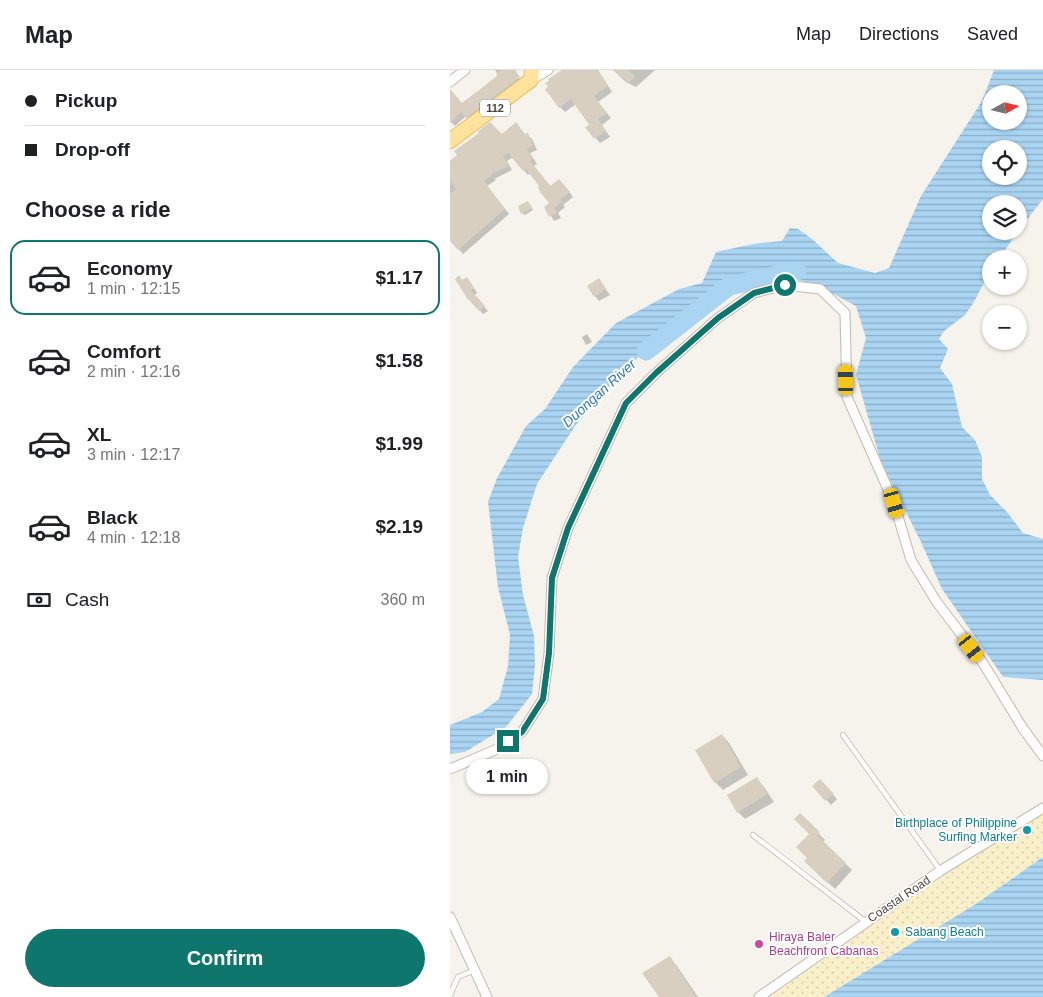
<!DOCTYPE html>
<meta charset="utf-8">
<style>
body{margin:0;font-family:Arial,sans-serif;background:#f6f6f6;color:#202124;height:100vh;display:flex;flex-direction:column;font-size:19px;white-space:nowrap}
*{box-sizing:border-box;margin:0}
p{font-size:16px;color:#757577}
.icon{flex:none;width:28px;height:28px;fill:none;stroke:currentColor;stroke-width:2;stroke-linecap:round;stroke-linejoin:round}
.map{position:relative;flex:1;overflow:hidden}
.sheet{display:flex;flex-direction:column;background:#fff;width:450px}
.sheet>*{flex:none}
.guide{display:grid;align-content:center;height:110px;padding:0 25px;background:#fff}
.needle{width:32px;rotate:82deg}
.buttons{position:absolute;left:532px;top:15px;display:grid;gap:10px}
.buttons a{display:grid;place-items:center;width:45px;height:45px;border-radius:50%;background:#fff;box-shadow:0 1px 4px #0004;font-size:25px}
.end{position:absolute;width:22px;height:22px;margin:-11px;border:6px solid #0f766e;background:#fff;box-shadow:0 0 0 2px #fff}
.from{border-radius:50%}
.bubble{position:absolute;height:35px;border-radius:18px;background:#fff;box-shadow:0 1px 4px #0004;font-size:16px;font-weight:800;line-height:35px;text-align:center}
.car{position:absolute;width:15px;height:30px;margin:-15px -8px;border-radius:6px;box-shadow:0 0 4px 1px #0007;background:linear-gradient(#f5c518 24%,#345 0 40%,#f5c518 0 76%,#345 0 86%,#f5c518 0)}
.guide b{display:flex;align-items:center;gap:18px;height:48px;font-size:19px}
.guide b+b{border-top:1px solid #e0e0e0}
.guide i{width:12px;height:12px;background:#202124}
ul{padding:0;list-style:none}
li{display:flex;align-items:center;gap:15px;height:75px;margin:0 10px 8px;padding:0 15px;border:2px solid transparent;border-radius:15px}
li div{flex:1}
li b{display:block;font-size:19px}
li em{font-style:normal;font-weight:800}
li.current{border-color:#0f766e}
li>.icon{width:45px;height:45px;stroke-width:1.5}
h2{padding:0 25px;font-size:22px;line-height:60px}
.pay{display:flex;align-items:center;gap:12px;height:55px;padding:0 25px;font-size:19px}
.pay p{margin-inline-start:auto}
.primary-button{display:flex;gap:10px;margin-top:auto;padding:10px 25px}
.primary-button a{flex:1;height:58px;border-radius:30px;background:#0f766e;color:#fff;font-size:20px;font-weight:800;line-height:58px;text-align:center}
header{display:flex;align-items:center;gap:30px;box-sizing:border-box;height:70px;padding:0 25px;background:#fff;border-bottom:1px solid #e0e0e0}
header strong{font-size:24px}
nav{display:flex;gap:28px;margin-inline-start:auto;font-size:18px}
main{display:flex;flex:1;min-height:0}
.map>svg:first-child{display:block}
.sand{fill:url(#sand-dots)}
.water{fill:url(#water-rules);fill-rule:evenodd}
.shadow{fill:#0003}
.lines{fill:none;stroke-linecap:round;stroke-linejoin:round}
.river{stroke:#a9d4f2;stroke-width:19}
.building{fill:#d8cfc1}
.lane-casing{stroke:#c2bbae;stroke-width:6}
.street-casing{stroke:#c2bbae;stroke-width:11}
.primary-casing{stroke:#e6c16a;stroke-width:16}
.lane{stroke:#fff;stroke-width:4.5}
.street{stroke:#fff;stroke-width:9}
.primary{stroke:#ffe39c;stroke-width:14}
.route{stroke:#0f766e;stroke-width:6}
.culture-dot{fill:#0f9aa8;stroke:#fff;stroke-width:2}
.hotel-dot{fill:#d1479c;stroke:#fff;stroke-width:2}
.labels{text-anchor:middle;stroke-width:4;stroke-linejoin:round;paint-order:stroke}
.shield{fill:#fff;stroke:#817c74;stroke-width:1}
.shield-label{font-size:11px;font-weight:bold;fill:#4b4439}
.culture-label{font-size:12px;fill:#0d838f;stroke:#fff;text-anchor:end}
.street-label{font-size:12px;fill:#4b4439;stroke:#fff}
.hotel-label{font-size:12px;fill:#b23c85;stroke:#fff;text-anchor:start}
.water-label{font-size:14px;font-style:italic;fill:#2e7ab2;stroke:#fff}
</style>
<header>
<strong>Map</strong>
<nav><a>Map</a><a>Directions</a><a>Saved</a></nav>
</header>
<main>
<section class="sheet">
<div class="guide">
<b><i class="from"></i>Pickup</b>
<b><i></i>Drop-off</b>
</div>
<h2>Choose a ride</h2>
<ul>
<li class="current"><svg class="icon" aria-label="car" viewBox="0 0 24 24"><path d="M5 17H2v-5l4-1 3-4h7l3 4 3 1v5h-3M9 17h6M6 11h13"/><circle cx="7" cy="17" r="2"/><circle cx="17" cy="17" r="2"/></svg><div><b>Economy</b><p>1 min · 12:15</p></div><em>$1.17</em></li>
<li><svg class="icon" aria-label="car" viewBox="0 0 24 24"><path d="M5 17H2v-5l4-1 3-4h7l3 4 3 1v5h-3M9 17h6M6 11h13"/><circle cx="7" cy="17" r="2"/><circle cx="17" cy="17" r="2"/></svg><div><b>Comfort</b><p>2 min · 12:16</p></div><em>$1.58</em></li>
<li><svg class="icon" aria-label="car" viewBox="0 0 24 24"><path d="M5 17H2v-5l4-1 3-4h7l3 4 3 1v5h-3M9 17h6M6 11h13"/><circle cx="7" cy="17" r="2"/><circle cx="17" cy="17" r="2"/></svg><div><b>XL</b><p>3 min · 12:17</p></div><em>$1.99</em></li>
<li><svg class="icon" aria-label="car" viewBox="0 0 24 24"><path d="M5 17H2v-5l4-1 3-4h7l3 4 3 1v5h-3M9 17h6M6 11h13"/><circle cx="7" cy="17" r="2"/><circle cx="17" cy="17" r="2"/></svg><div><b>Black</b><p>4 min · 12:18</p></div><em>$2.19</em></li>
</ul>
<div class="pay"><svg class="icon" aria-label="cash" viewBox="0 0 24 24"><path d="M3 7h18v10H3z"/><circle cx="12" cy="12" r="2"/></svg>Cash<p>360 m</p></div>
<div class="primary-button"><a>Confirm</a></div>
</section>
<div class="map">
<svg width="593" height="927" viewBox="0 0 593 927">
<defs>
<pattern id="sand-dots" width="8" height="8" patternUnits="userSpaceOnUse" patternTransform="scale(1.25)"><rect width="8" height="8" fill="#f9efc9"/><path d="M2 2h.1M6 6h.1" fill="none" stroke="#d7cead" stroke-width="1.8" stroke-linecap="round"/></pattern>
<pattern id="water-rules" width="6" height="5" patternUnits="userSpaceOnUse" patternTransform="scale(1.25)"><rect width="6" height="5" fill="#a9d4f2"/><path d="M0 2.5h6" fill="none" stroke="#8caec5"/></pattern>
</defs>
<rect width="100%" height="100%" fill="#f6f3ec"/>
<!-- sand -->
<polygon class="sand" points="593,743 593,787 526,834 374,927 320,927 470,821"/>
<!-- water -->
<g class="water">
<path d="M 544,0 L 593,0 L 593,129 L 569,160 L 569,134 L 541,134 L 541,161 L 568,161 L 549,189 L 541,189 L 541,199 L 524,232 L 515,245 L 494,261 L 489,269 L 498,279 L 490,298 L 502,314 L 512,357 L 525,370 L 532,387 L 532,409 L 540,425 L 557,442 L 573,463 L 593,469 L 593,610 L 553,607 L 492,519 L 471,472 L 431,392 L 406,305 L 416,268 L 406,236 L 367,215 L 333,206 L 313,205 L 283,214 L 246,238 L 168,305 L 125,356 L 87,414 L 73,458 L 68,487 L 73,525 L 84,566 L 85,595 L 82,624 L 56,657 L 15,682 L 0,684 L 0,655 L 32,642 L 49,629 L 58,596 L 60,565 L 48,517 L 38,432 L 47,408 L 76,356 L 95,339 L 123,297 L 166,253 L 229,219 L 252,213 L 266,182 L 303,174 L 332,171 L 340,158 L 348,159 L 362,169 L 388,193 L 425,203 L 439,198 L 471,126 L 532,31 ZM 541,24 L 569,24 L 569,51 L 541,51 ZM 541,79 L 569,79 L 569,106 L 541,106 Z"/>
<polygon points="593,787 593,927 374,927 526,834"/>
</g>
<!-- shadow -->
<g class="shadow">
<polygon points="45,0 65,0 72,13 21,51 16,46 5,56 0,51 0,20 12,35 49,6"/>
<polygon points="113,0 148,0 162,22 148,32 161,48 152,55 160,67 150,73 137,57 140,55 126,34 115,42 110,37"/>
<polygon points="163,0 205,0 186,17 176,12"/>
<polygon points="52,65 77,65 82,69 87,80 80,83 87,94 84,96 101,117 114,115 123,127 113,135 115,137 108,143 111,148 104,151 96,137 101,133 91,116 80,103 78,105 63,87 57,91 62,100 44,109 46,110 37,116 59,144 13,184 0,169 0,92"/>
<polygon points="80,134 83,140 75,145 72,143"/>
<polygon points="149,210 160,225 149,231 145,226"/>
<polygon points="13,211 20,212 27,223 24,225 38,241 33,244 18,227"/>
<polygon points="137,264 142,272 136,275 132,267"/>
<polygon points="272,665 279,673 298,705 273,720 265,712 247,680"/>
<polygon points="307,709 314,717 324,732 295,749 288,742"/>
<polygon points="370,711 387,729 381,735 364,716"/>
<polygon points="350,745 375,770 373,772 402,800 385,819 362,798 359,788 361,764"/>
<polygon points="219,888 227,896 248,927 210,927"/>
</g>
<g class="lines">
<!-- river -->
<polyline class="river" points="196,281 279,216 347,201"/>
</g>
<!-- building -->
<g class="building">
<polygon points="51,0 65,0 70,7 16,48 11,42 0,53 0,19 12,33 47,6 46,4"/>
<polygon points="112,0 147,0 158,16 144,26 157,43 148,49 156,61 144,69 135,57 139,55 121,29 109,38 95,19 98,17 95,13 99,11 98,9"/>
<polygon points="164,0 178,0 185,6 179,13"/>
<polygon points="40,52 52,64 66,52 75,64 78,63 83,76 77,79 83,89 80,91 100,116 109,109 120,122 110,130 112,132 104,138 107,143 99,147 94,137 99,133 90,122 88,117 89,116 76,99 73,101 58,83 53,86 59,96 41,104 42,106 34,111 55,139 8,180 0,171 0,124 6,119 0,111 0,91 7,85 4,81 29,63 28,61"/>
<polygon points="78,131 82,138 71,144 68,136"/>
<polygon points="9,205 12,210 17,207 24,218 21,220 35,236 29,241 17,228 5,209"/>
<polygon points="149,208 156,219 144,227 137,216"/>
<polygon points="272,664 291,697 264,713 245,680"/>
<polygon points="307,707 317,724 287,743 277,725"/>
<polygon points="370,709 384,724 375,731 362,716"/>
<polygon points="350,743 370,762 367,765 396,793 377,813 354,791 357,788 346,777 359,764 344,749"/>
<polygon points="220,886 246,927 209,927 192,903"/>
</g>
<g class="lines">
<!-- lane casing -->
<g class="lane-casing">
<g id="lane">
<polyline points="393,665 490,800"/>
<polyline points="303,765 416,852"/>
<polyline points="0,925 8,907 25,900"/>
</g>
</g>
<!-- street casing -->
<g class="street-casing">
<g id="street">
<polyline points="81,10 98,0"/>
<polyline points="0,12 15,0"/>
<polyline points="0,699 45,680 72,662 93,629 99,583 102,508 118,458 176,333 206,303 268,248 304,223 335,215 370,219 395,243 397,327 444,433 461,490 486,531 533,593 572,657 593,686"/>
<polyline points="0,847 37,927"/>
<polyline points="309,927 490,801 593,738"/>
</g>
</g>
<!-- primary casing -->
<g class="primary-casing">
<polyline id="primary" points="0,71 81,10 82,0"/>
</g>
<!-- lane -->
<use href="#lane" class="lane"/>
<!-- street -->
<use href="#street" class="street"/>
<!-- primary -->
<use href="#primary" class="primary"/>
</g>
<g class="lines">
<!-- route -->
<polyline class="route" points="58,671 72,662 93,629 99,583 102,508 118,458 176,333 206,303 268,248 304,223 335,215"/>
</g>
<!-- markers -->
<g class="culture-dot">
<circle cx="577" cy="760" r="5"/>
<circle cx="445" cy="862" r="5"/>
</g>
<circle class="hotel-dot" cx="309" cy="874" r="5"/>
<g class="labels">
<!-- shield labels -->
<rect class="shield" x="30" y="29.5" width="30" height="17" rx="4"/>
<g class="shield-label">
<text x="45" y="42">112</text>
</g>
<!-- culture labels -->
<g class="culture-label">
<text x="567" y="757">Birthplace of Philippine<tspan x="567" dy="14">Surfing Marker</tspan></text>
<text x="455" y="866" text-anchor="start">Sabang Beach</text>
</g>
<!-- street labels -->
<g class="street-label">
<text transform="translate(449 829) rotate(-34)" y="4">Coastal Road</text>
</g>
<!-- hotel labels -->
<g class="hotel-label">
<text x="319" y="871">Hiraya Baler<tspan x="319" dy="14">Beachfront Cabanas</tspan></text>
</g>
<!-- water labels -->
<g class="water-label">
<text transform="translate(149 323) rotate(-42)" y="5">Duongan River</text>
</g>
</g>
</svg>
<div class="buttons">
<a><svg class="needle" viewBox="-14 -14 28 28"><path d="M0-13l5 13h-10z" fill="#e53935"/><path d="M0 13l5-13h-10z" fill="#757577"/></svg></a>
<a><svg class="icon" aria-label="locate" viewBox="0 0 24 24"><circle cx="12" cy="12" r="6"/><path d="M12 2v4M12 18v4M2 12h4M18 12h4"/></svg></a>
<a><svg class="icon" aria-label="layers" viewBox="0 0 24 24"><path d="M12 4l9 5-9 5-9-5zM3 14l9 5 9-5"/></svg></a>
<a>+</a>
<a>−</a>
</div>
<i class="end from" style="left:335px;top:215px"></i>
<i class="end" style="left:58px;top:671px"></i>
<div class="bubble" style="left:16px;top:689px;width:82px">1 min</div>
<i class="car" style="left:396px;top:310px;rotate:359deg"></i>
<i class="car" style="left:444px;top:433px;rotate:164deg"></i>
<i class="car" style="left:521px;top:578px;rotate:143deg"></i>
</div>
</main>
